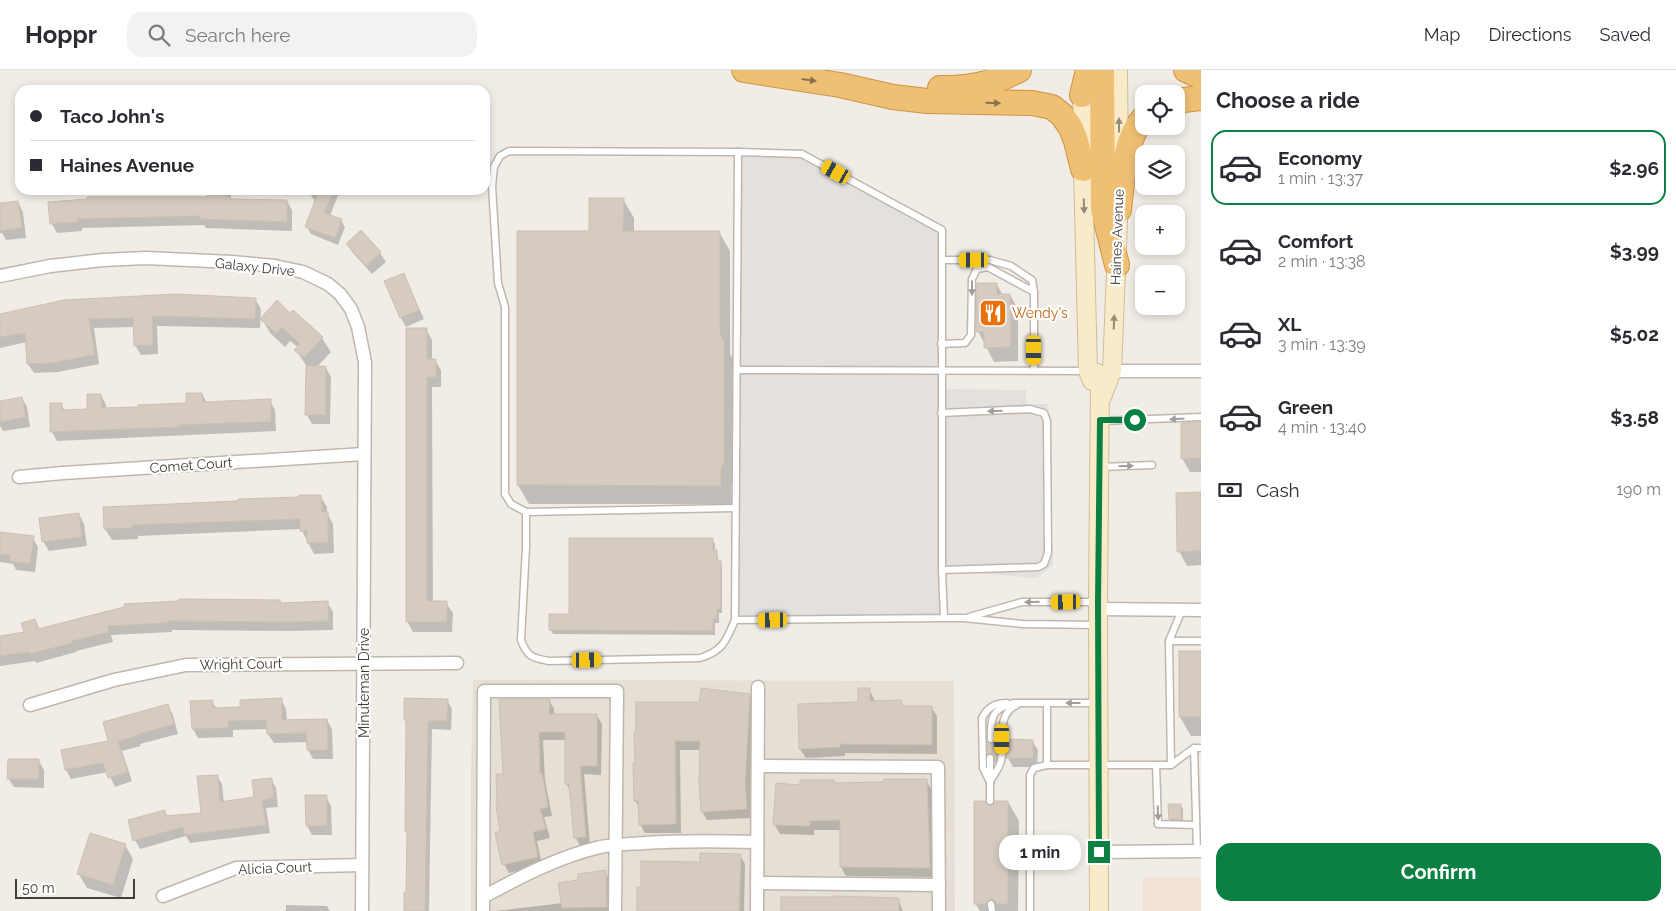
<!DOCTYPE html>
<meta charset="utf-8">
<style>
body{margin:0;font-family:Raleway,sans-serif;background:#f2f2f3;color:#2b2b33;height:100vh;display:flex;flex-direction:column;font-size:19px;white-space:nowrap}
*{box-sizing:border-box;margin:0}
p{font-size:16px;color:#7c7c81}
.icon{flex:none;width:28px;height:28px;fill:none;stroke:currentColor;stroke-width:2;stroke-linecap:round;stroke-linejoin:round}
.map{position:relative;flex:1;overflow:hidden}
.details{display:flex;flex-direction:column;background:#fff;width:475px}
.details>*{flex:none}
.banner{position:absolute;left:15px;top:15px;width:475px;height:110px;border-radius:15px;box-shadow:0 2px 8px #0003;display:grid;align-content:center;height:110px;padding:0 15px;background:#fff}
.fabs{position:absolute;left:1135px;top:15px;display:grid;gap:10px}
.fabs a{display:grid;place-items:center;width:50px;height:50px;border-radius:10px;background:#fff;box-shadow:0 2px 8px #0003;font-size:25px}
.scale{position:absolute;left:15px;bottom:12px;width:120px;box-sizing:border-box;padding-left:5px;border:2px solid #433e36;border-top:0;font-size:14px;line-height:18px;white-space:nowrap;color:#433e36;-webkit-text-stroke:4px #fff;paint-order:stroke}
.end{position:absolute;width:22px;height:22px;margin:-11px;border:6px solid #0b8043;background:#fff;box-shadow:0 0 0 2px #fff}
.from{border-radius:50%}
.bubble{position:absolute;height:35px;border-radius:15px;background:#fff;box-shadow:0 2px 8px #0003;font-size:16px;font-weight:700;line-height:35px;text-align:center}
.car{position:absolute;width:15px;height:30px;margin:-15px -8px;border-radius:6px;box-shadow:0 0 4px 1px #0007;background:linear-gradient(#f5c518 24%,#345 0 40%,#f5c518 0 76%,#345 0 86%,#f5c518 0)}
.banner b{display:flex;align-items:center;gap:18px;height:48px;font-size:19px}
.banner b+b{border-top:1px solid #e1e1e2}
.banner i{width:12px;height:12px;background:#2b2b33}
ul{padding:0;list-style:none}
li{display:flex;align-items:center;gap:15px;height:75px;margin:0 10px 8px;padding:0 5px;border:2px solid transparent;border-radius:15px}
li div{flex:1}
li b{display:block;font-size:19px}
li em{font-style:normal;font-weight:700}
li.current{border-color:#0b8043}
li>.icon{width:45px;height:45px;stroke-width:1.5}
h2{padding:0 15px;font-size:22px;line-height:60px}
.pay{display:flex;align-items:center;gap:12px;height:55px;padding:0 15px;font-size:19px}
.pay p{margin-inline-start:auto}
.button{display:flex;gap:10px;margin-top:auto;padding:10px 15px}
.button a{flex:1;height:58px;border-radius:15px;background:#0b8043;color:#fff;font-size:20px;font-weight:700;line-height:58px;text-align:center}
header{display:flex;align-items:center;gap:30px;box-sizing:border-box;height:70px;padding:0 25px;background:#fff;border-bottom:1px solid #e1e1e2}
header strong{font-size:24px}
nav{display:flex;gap:28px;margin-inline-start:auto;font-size:18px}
.search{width:350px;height:45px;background:#f2f2f3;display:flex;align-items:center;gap:12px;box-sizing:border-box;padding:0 18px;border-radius:15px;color:#7c7c81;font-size:19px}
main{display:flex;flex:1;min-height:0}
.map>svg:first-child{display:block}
.residential{fill:#e5dfd5}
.commercial{fill:#f1e3d3}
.parking{fill:#e3e0de}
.shadow{fill:#0003}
.building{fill:#d5cbc0;stroke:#ccc0b1}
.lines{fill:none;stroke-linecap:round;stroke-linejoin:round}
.service-casing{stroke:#bfb7ad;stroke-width:9}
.minor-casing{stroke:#bfb7ad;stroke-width:15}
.secondary-casing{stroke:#cdbd9a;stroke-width:20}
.motorway-casing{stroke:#cd9444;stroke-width:26}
.service{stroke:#fff;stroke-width:6}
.minor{stroke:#fff;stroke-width:12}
.secondary{stroke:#f9ebc9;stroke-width:18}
.motorway{stroke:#efc073;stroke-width:24}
.oneway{fill:#88724e}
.oneway2{fill:#958c78}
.oneway3{fill:#a19e9a}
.route{stroke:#0b8043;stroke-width:6}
.labels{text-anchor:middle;stroke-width:4.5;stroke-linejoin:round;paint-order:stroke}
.street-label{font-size:14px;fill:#433e36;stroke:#fff}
.food-label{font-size:14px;fill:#c56008;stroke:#fff;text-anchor:start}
</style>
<header>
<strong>Hoppr</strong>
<div class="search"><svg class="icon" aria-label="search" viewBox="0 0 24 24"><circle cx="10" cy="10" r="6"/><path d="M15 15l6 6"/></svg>Search here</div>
<nav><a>Map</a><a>Directions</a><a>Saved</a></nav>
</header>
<main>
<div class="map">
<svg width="1201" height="841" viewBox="0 0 1201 841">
<rect width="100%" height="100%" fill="#f1ede6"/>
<!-- residential -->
<polygon class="residential" points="473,610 954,611 955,841 471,841 471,702"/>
<!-- commercial -->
<rect class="commercial" x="1143" y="808" width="58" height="33"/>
<!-- parking -->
<polygon class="parking" points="738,82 802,84 942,160 941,319 1026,320 1026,334 1048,334 1053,495 1037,508 942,500 944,548 735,550"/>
<!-- shadow -->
<g class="shadow">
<polygon points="208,120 231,120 231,130 287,131 292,140 292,161 206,158 204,155 82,158 82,161 57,163 52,154 89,130 208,128"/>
<polygon points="313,120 340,120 330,146 341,150 345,157 338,175 311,164 307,157 315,132 311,125"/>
<polygon points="623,129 634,148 634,162 719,162 730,181 730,284 735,292 734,413 731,415 732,434 529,434 518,415 590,162"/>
<polygon points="18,132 23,142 26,168 6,170 2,163 0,163 0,134"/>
<polygon points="347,174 380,183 386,192 372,204 353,183"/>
<polygon points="408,214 424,249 406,257 401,248"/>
<polygon points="997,215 1003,225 1010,225 1018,239 1018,291 994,292 978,261"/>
<polygon points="255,229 261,239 260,258 157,256 158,284 141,285 135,275 135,257 94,258 99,294 58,302 34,303 28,294 27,272 0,278 0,246"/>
<polygon points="293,241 322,268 331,282 316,298 326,298 331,307 330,354 312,354 307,345 307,297 296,280 298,277 290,271 285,277 270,263 262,249 290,244"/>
<polygon points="426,259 432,270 432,290 435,290 441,300 441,317 432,317 433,533 446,533 453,543 452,562 413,562 407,551"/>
<polygon points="202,324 207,333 270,331 275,340 276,361 57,371 52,362 51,334 61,334 65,341 88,340 101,325 106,335 106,339 187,335"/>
<polygon points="22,328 27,337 30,357 3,361 0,356 0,332"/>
<polygon points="1201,354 1201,402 1190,402 1182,388"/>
<polygon points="1201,423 1201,495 1187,496 1179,481"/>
<polygon points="320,426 327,437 327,443 333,454 334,483 314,484 301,459 138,466 138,469 112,470 105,459 105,438"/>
<polygon points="79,444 84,454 87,476 49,481 43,471"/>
<polygon points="0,463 33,468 38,477 35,502 16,500 13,494 0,492"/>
<polygon points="712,469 715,474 715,482 718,486 718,491 722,496 722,543 719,543 719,553 715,553 715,565 553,564 551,560 551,545 570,545"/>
<polygon points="280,531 281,534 327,532 333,542 333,560 293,561 172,560 172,562 111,565 113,572 76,581 76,582 36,593 35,591 0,596 0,567 25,563 35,550 40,560 180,533"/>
<polygon points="1201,582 1201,666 1191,666 1180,647"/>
<polygon points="869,619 874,629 874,632 901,631 904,637 931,637 937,646 937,684 845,683 845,686 806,688 800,679 859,633"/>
<polygon points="749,625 754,635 750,725 751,748 707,750 702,741 701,680 680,680 681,763 645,763 640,754 640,738 635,731 635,694 700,633"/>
<polygon points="281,629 286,639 287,651 327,650 332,659 333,689 313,689 308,680 308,672 274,673 268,664 268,659 233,660 233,667 198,668 193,659 212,632 217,639 242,639"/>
<polygon points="447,630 452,639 451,660 432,659 429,841 405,841 408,823 408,764 406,760 407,654 405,650"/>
<polygon points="549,630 554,639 554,645 597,646 602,654 601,705 584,704 590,775 580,776 576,768 571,723 566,713 566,670 543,670 545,710 552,746 544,747 550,768 537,771 542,795 509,803 504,794 501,762 504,705"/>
<polygon points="168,636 173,645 178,664 140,674 141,676 122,681 132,711 115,717 108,702 71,709 66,700"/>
<polygon points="1032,671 1038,680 1037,697 1013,697 1008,688"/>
<polygon points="996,672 1001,680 998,692 994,693 989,683"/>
<polygon points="39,691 44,700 44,718 14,717 8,708"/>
<polygon points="217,706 222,714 224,733 255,728 271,709 276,718 278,737 266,738 270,763 190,773 186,766 140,779 135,770 164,741 168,747 202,744"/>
<polygon points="926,710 931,719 934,807 846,806 841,797 841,760 814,760 814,765 780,764 774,754 802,716 834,712 835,714"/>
<polygon points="326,726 331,736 332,765 312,765 307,756 306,727"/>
<polygon points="1008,732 1019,751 1018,841 980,841 975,833 987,736 991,737"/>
<polygon points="1180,735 1183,739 1183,753 1172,753 1170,749"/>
<polygon points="125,775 133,789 121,828 87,818 79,804"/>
<polygon points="740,785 745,794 744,841 639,841 701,793"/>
<polygon points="605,802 610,811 611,841 496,841 563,833 580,812"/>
<polygon points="898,829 903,841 782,841"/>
<polygon points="286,835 327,836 330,841 286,841"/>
</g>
<!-- building -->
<g class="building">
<polygon points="207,120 226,120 226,127 230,127 230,129 287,130 287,152 200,149 200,146 77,149 78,152 50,154 48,132 87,129 87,127 207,127"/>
<polygon points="319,120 334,120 324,143 342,149 335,168 305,157"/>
<polygon points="589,128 624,128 623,161 720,161 720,264 724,272 724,394 721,396 721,416 517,415 517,161 589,161"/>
<polygon points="18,131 22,158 0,161 0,133"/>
<polygon points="361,160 381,182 366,196 346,174"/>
<polygon points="404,203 419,240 400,248 384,211"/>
<polygon points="977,213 997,213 997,224 1010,224 1011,277 984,278 984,262 976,262"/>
<polygon points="176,224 256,228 255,249 156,246 152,247 153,275 134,276 133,248 89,249 95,285 52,293 27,294 25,263 0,267 0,244 64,230"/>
<polygon points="277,230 290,243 293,240 323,267 304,288 294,280 300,274 282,257 276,263 260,249"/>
<polygon points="406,258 427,258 427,289 436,289 436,307 427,307 427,531 447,531 447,552 406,552"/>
<polygon points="306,296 326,296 326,345 305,345"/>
<polygon points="186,323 202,323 203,332 271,329 271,352 231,353 180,355 180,357 50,362 50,333 62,333 62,340 87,339 87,324 101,324 102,338 138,337 138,335 186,333"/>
<polygon points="22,327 26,347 0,352 0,331"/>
<polygon points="1201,352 1201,388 1181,389 1181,353"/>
<polygon points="1201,422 1201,481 1177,482 1176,423"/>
<polygon points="299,425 321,425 322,442 328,442 328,473 307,473 307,461 300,461 300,449 132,455 132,458 104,459 103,437 238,431 238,429 299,427"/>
<polygon points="79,443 82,467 42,472 39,448"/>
<polygon points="0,462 34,466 30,494 10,491 10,485 0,484"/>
<polygon points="569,468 713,468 713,480 717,480 717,490 721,490 721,539 717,539 717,549 713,549 713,561 549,560 549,544 569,544"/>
<polygon points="179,529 280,530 280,533 328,531 329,551 287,552 168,551 168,553 107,556 109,562 72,571 72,573 30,584 29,582 0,586 0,566 24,562 21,553 35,549 38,559 124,537 124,534 178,531"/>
<rect x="1179" y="581" width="22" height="66"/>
<polygon points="701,618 750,624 745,714 747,739 701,742 699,711 700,671 675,671 676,754 639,755 638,731 634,731 633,693 635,693 634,662 636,662 636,632 699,632"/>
<polygon points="858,618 870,618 870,631 901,630 902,636 932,636 932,675 840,674 840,677 799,679 798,634 858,632"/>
<polygon points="282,628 282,650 327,649 328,680 307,680 306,663 267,664 266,650 228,651 229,658 192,659 190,631 213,630 213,638 240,637 240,630"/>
<polygon points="404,628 448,629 447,651 428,651 425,841 404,841 404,822 406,822 407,761 405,761 406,650 404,650"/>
<polygon points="499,629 550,629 549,644 597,644 597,696 580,696 586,767 574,768 569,714 565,714 565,662 539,662 540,704 542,703 548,737 540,739 546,759 533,762 538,787 502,795 495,763 500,761 496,736 497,735 496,704 503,704"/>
<polygon points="168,634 174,654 136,665 136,666 118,671 128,702 108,708 103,693 65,700 61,680 108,671 103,652"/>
<polygon points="996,669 997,669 996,688 992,683 988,684 987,672 993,674"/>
<polygon points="1007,669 1033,670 1033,688 1006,688"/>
<polygon points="8,689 39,689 39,709 7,709"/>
<polygon points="218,705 220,732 254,727 252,710 272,708 274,728 262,730 266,755 184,765 183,757 133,771 128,750 165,740 166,746 201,743 197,706"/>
<polygon points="884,709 927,709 930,798 840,797 840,750 810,751 810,756 773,755 776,713 800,715 800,710 834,710 834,713 884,712"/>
<polygon points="305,725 327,725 327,756 306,756"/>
<polygon points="974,731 985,731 986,734 990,736 993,735 995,731 1008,731 1008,834 996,834 995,831 991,829 986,834 974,834"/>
<polygon points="1168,734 1181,734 1181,750 1169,749"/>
<polygon points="90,763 126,774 113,815 77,804"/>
<polygon points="700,783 741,784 739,841 637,841 637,817 641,817 641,791 700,792"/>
<polygon points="606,800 607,837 562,838 558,813 578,810 578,804"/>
<polygon points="833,826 899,828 899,841 781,841 781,827 833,827"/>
</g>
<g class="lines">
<!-- service casing -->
<g class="service-casing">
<g id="service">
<polyline points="942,190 990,190 1011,196 1032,210 1034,222 1034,300"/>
<polyline points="941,274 965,273 971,265 972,209 977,199 988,197 1034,222"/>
<polyline points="737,300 1087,301"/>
<polyline points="941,343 1030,339 1044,343 1047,351 1048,483 1044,494 1038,497 942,500"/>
<polyline points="1101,351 1201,347"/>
<polyline points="1101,397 1152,395"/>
<polyline points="526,442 511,434 505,424 505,237 498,213 492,116 494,97 500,86 509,81 738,82"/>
<polyline points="969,547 1022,532 1097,532"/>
<polyline points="944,548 942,500 942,160 802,84 738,82 735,550 944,548 964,548 1023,554 1097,555"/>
<path d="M 735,550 C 726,571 723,581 700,588 L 549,591 C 533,588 527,587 521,570 L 526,477 L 526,442 L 735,438"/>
<polyline points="1169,571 1182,540"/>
<path d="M 991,669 C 991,647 991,640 1013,633 L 1098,633"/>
<polyline points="990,688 990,731"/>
<polyline points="1047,695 1047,633"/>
<polyline points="1156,695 1158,754 1196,755"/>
<polyline points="1171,695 1169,571 1201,571"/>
<path d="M 990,712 L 983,698 L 982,648 C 988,637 995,633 1007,633"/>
<path d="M 990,712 C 994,704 999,699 1001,691 C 1005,673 995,644 1017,635"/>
<polyline points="1197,781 1194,678 1201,678"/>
<polyline points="991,834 992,841"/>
<polyline points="1030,841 1030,705 1034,698 1047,695 1171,695 1194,678"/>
</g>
</g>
<!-- minor casing -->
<g class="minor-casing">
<g id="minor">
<polyline points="0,206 50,196 103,190 146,188 232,192 275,196 303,202 328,214 340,224 351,239 358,257 365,292 362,841"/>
<polyline points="1112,301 1201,301"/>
<polyline points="19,407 63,403 364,384"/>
<polyline points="1098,539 1201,540"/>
<polyline points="30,635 114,610 186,595 457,593"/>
<polyline points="758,696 938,697 939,841"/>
<polyline points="1099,782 1201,781"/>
<polyline points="757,813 939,815"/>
<polyline points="163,826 236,798 362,795"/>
<path d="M 483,827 C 520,807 558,787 600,777 C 615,774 630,774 645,773 C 683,770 720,771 757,772"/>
<polyline points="483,841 484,621 617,621 615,841"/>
<polyline points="757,841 758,617"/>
</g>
</g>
<!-- secondary casing -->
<g class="secondary-casing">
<g id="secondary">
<polyline points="1118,0 1119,94"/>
<polyline points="1082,13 1083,99 1088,301 1092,311"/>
<polyline points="1088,301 1097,303 1100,309 1098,532 1099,841"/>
<polyline points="1102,327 1112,301 1119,127"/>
</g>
</g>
<!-- motorway casing -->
<g class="motorway-casing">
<g id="motorway">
<polyline points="744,0 840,15 893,27 927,31 1032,33 1052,37 1062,45 1071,58 1076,71 1083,99"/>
<polyline points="1102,0 1103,139 1117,195"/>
<polyline points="1186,0 1201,7"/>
<path d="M 940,18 C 967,19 995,13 1019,0"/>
<polyline points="1082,25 1088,0"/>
<polyline points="1176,31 1201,28"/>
<path d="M 1119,140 C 1122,115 1124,67 1144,48"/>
</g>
</g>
<!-- service -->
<use href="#service" class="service"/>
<!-- minor -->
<use href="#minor" class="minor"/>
<!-- secondary -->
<use href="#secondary" class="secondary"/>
<!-- motorway -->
<use href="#motorway" class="motorway"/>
</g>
<!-- one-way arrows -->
<defs><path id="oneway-solid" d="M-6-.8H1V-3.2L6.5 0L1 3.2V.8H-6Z" transform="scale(1.25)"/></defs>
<g class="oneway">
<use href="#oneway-solid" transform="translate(809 10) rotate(8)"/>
<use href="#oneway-solid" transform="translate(993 33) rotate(1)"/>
</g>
<g class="oneway2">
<use href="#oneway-solid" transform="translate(1119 55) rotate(-90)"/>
<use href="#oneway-solid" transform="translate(1084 136) rotate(88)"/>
<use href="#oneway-solid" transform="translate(1114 252) rotate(-88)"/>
</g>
<g class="oneway3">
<use href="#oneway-solid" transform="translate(972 218) rotate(90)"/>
<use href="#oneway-solid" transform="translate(995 341) rotate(178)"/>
<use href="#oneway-solid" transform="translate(1177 349) rotate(177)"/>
<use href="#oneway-solid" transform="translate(1126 396) rotate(-1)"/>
<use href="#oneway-solid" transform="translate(1032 532) rotate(179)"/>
<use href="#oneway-solid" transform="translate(1073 633) rotate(180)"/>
<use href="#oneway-solid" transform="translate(1158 743) rotate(88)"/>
</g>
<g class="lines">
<!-- route -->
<polyline class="route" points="1099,782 1098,532 1100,350 1135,350"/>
</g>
<!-- icons -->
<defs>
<g id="restaurant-square" transform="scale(1.4375)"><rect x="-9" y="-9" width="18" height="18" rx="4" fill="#e8710a" stroke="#fff"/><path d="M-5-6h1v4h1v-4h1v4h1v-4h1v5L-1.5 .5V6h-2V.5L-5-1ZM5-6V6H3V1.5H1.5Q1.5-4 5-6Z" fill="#fff"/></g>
</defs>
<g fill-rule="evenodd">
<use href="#restaurant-square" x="993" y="243"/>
</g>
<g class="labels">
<!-- street labels -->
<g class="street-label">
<text transform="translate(1117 167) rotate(-88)" y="5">Haines Avenue</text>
<text transform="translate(255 197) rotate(6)" y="5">Galaxy Drive</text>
<text transform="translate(191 395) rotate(-4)" y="5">Comet Court</text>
<text transform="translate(241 594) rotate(-1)" y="5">Wright Court</text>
<text transform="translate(364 613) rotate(-90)" y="5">Minuteman Drive</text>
<text transform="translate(275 798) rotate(-2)" y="5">Alicia Court</text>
</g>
<!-- food labels -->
<g class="food-label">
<text x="1012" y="248">Wendy's</text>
</g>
</g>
</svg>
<div class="fabs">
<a><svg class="icon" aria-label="locate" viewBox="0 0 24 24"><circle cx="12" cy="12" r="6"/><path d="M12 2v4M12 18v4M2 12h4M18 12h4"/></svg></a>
<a><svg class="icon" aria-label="layers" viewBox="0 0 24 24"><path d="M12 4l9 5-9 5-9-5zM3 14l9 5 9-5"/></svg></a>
<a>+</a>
<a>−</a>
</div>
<div class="scale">50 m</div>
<i class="end from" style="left:1135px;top:350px"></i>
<i class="end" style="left:1099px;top:782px"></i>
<div class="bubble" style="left:999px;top:765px;width:82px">1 min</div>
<i class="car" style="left:836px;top:102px;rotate:299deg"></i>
<i class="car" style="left:974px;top:190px;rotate:270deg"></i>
<i class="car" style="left:1034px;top:280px;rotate:180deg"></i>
<i class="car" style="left:1066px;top:532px;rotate:269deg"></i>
<i class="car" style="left:773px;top:550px;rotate:269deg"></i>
<i class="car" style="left:587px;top:590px;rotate:89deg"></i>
<i class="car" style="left:1002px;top:669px;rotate:180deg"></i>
<div class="banner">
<b><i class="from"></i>Taco John's</b>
<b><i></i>Haines Avenue</b>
</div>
</div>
<section class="details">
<h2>Choose a ride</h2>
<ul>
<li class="current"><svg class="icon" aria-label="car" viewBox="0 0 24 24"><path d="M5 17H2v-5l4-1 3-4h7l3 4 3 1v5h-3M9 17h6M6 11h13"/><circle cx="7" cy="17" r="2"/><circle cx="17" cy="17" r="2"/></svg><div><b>Economy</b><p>1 min · 13:37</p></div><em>$2.96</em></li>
<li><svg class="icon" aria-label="car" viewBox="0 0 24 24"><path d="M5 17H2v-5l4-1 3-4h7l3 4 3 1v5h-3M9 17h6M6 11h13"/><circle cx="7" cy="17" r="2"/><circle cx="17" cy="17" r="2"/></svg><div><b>Comfort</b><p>2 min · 13:38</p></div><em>$3.99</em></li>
<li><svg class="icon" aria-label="car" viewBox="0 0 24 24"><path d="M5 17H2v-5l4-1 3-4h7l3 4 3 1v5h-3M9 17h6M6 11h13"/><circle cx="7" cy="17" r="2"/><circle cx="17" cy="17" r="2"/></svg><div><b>XL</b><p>3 min · 13:39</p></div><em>$5.02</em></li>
<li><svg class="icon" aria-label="car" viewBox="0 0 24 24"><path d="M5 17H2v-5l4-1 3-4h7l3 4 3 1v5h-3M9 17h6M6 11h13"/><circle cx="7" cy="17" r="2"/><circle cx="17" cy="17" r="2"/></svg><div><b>Green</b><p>4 min · 13:40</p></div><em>$3.58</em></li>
</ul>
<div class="pay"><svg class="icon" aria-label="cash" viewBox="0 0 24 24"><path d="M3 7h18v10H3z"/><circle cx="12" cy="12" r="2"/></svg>Cash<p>190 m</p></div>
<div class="button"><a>Confirm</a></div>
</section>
</main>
